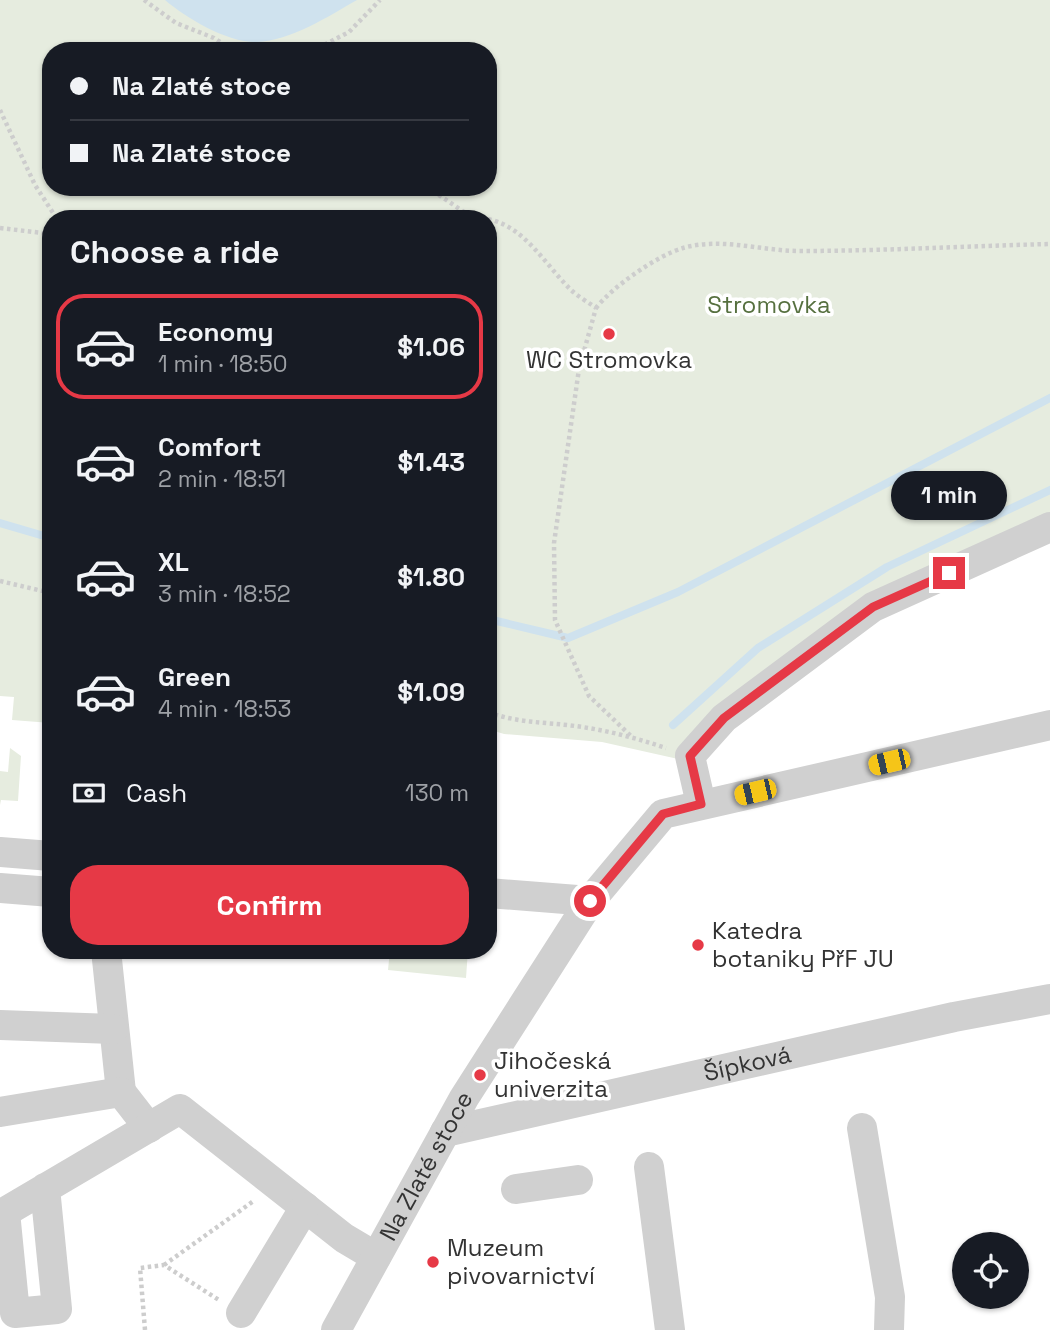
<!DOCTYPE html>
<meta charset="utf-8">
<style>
body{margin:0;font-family:"Space Grotesk",sans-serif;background:#242831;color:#f1f3f6;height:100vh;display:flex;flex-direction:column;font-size:26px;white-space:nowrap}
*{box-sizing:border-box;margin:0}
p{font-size:23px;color:#9ea1a6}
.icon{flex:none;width:38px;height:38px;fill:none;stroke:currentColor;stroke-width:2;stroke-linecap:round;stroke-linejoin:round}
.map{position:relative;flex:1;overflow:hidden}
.side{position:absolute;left:42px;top:210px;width:455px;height:749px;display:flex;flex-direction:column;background:#171b24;border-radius:28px;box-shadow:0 2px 5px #0004}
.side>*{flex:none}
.banner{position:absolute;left:42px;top:42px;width:455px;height:154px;border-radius:28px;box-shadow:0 2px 5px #0004;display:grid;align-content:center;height:154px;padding:0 28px;background:#171b24}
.buttons{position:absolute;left:952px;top:1232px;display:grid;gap:14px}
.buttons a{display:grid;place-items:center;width:77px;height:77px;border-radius:50%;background:#171b24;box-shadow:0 2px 5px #0004;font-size:35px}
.end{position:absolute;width:32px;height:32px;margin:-16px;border:9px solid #e63946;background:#fff;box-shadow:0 0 0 4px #fff}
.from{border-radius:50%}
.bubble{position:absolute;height:49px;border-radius:24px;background:#171b24;box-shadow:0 2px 5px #0004;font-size:23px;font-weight:800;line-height:49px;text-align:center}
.car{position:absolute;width:21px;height:42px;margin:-21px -10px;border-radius:9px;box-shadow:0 0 5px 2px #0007;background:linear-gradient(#f5c518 24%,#345 0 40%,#f5c518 0 76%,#345 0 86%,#f5c518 0)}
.banner b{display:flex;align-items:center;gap:24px;height:66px;font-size:26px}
.banner b+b{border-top:2px solid #363941}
.banner i{width:18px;height:18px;background:#f1f3f6}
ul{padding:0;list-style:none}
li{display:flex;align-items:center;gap:21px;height:105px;margin:0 14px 10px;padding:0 14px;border:4px solid transparent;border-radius:28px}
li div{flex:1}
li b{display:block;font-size:26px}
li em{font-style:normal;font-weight:800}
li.current{border-color:#e63946}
li>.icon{width:63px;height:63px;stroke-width:1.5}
h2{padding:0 28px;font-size:32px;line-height:84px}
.pay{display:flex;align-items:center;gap:18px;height:77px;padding:0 28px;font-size:26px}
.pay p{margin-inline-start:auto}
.action{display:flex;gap:14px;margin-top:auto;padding:14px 28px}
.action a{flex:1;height:80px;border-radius:28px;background:#e63946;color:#fff;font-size:28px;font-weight:800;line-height:80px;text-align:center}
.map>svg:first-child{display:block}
.green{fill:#e6ecdf;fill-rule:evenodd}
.water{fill:#cfe2ee}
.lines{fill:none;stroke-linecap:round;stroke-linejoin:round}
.stream{stroke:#cfe2ee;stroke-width:8}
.path{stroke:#cdcdcd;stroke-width:4.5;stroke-dasharray:3.5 3.5;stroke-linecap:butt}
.minor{stroke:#d0d0d0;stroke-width:30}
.route{stroke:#e63946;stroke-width:9}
.poi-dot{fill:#e63946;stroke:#fff;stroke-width:2.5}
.labels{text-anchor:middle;stroke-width:7;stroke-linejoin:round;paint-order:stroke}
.park-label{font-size:24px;fill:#56703f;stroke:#fff}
.poi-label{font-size:24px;fill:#333;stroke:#fff;text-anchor:start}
.street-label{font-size:24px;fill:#333;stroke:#fff}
</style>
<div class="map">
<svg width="1050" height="1330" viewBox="0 0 1050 1330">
<rect width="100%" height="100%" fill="#fff"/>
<!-- green -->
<g class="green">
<path d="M 0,0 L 1050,0 L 1050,520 L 874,596 L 686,740 L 705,765 L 602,742 L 504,734 L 488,729 L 488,219 L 51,219 L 51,723 L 12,720 L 14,697 L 0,696 ZM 51,51 L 488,51 L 488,187 L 51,187 Z"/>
<polygon points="10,748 21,756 18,801 1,800 0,805 0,771 8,772"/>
<polygon points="390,950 468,950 466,978 388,970"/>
</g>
<!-- water -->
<path class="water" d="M 165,0 L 357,0 C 329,16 290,41 257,42 C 228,43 186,18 165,0 Z"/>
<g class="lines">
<!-- stream -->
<g class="stream">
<polyline points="0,523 51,538"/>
<polyline points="488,619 568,638 678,592 1050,398"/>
<polyline points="673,725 758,648 887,567 1050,490"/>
</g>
<!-- path -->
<g class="path">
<polyline points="144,0 176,23 214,38 234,51"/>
<polyline points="312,51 349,32 380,0"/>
<polyline points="0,110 35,185 57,219"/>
<polyline points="427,187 467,214"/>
<polyline points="422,219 467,215 487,219"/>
<path d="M 488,219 C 525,227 544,263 570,289 C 577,296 588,302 596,308 L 579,369 L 554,543 L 555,620 L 589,696 L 632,737"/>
<polyline points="0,228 51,234"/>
<path d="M 596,308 C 612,287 658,255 683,248 C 721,237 761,251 800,251 C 883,251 967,246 1050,244"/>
<polyline points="0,581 51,593"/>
<path d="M 488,712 C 517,723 545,722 575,726 C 606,730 636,738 666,748"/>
<polyline points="164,1265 255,1200"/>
<polyline points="145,1330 140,1268 164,1265 219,1300"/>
</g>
<!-- minor -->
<g class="minor">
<polyline points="701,804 690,756 724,718 873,607 1050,527"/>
<polyline points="0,852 51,856"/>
<polyline points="0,888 51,892"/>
<polyline points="488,893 590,901"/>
<polyline points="106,950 121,1092"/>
<polyline points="0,1025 113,1029"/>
<polyline points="0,1112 121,1092 149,1128"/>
<polyline points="862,1128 890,1297 889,1330"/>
<path id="s1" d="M 445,1132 L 954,1017 L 1050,999"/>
<polyline points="649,1167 670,1330"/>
<polyline points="45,1188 57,1309 15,1313 5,1212 180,1109 344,1238 376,1257"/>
<polyline points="516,1189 578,1180"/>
<polyline points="241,1313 305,1207"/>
<path id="s2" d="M 336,1330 L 464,1098 L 590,901 L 663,814 L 1050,725"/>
</g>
</g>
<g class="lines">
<!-- route -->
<polyline class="route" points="590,901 663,814 701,804 690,756 724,718 873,607 949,573"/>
</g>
<!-- markers -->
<g class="poi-dot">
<circle cx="609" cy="334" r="7"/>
<circle cx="698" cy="945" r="7"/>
<circle cx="480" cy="1075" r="7"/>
<circle cx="433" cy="1262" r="7"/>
</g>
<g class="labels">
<!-- park labels -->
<g class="park-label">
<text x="769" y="313">Stromovka</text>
</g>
<!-- poi labels -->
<g class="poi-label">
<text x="609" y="368" text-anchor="middle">WC Stromovka</text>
<text x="712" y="939">Katedra<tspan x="712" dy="28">botaniky PřF JU</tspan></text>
<text x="494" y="1069">Jihočeská<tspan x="494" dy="28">univerzita</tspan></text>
<text x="447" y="1256">Muzeum<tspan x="447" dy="28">pivovarnictví</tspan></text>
</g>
<!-- street labels -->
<g class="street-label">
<text dy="8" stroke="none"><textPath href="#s1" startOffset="310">Šípková</textPath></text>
<text dy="8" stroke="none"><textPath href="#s2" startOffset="187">Na Zlaté stoce</textPath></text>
</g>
</g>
</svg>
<div class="buttons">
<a><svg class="icon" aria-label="locate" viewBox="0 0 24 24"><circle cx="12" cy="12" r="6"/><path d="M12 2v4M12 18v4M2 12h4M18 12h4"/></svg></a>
</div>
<i class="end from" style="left:590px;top:901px"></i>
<i class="end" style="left:949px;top:573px"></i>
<div class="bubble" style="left:891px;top:471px;width:116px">1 min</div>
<i class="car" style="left:889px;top:762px;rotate:257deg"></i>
<i class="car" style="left:755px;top:792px;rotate:257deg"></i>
<div class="banner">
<b><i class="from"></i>Na Zlaté stoce</b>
<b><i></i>Na Zlaté stoce</b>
</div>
<section class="side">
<h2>Choose a ride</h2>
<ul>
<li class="current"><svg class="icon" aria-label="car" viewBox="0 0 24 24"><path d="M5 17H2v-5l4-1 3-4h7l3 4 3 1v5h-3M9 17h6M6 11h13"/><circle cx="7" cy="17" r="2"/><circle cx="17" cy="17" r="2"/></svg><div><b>Economy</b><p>1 min · 18:50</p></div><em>$1.06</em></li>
<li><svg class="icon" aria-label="car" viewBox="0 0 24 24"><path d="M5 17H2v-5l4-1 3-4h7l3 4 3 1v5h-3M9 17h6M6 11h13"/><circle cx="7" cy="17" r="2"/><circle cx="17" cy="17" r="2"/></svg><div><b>Comfort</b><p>2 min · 18:51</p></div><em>$1.43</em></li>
<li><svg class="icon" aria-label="car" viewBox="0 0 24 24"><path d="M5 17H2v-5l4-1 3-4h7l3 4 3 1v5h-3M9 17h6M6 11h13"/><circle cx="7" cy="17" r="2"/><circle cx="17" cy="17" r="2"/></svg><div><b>XL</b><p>3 min · 18:52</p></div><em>$1.80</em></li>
<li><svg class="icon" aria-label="car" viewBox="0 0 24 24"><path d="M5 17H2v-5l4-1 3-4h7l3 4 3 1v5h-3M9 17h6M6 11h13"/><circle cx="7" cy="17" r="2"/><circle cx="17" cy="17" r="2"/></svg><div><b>Green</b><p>4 min · 18:53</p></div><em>$1.09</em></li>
</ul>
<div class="pay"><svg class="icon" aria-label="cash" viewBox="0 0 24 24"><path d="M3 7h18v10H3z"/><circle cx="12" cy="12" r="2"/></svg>Cash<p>130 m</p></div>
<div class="action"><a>Confirm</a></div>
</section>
</div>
